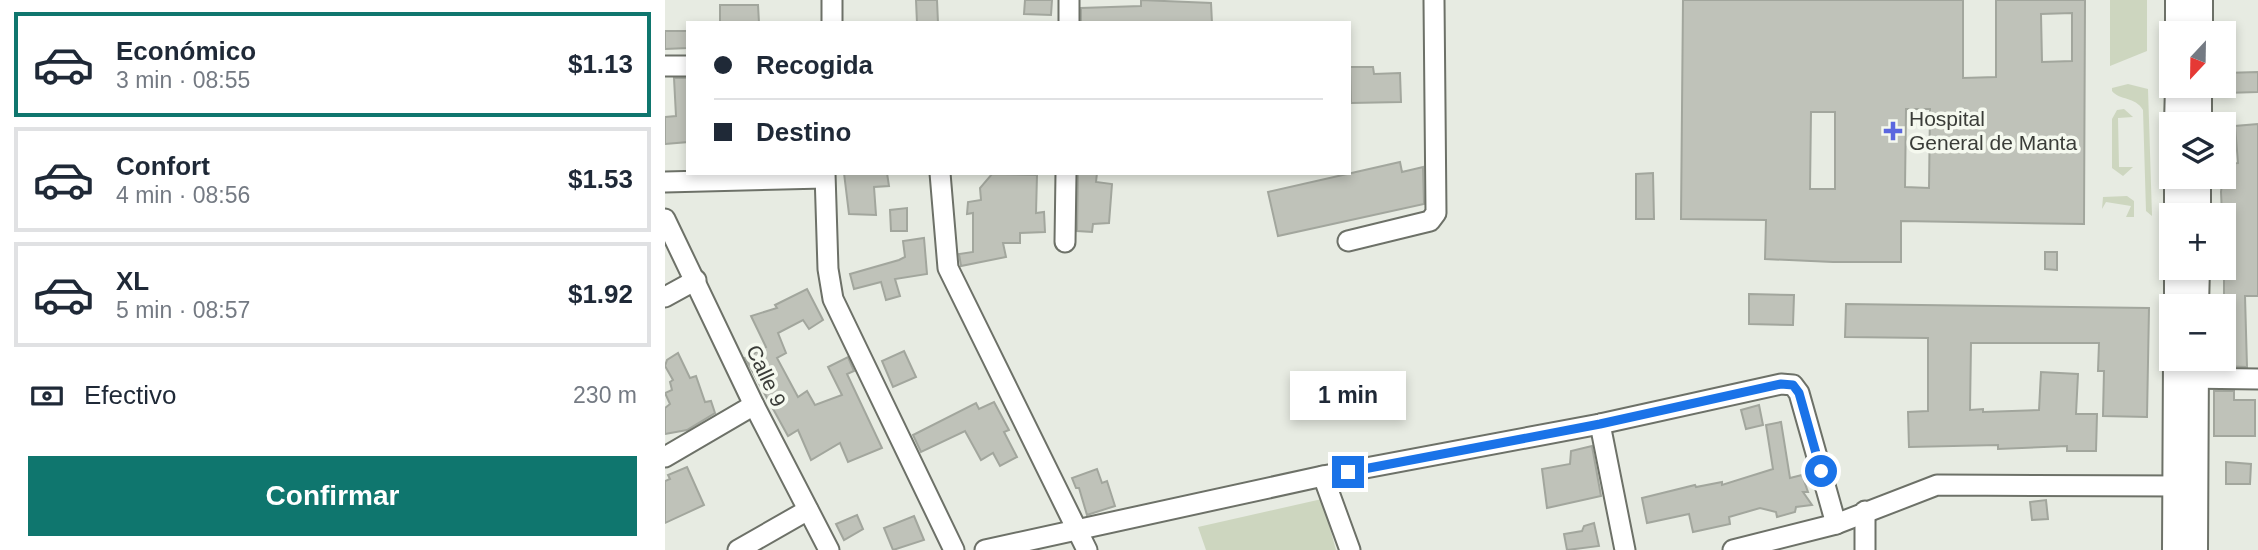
<!DOCTYPE html>
<html lang="es">
<meta charset="utf-8">
<style>
body{margin:0;font-family:Arial,sans-serif;background:#f6f6f7;color:#1f2937;height:100vh;display:flex;flex-direction:column;font-size:26px;white-space:nowrap}
*{box-sizing:border-box;margin:0}
p{font-size:23px;color:#747a83}
.icon{flex:none;width:38px;height:38px;fill:none;stroke:currentColor;stroke-width:2;stroke-linecap:round;stroke-linejoin:round}
.map{position:relative;flex:1;overflow:hidden}
.details{display:flex;flex-direction:column;background:#fff;width:665px}
.details>*{flex:none}
.banner{position:absolute;left:21px;top:21px;width:665px;height:154px;border-radius:0px;box-shadow:0 4px 10px #0003;display:grid;align-content:center;height:154px;padding:0 28px;background:#fff}
.needle{width:46px;rotate:202deg}
.controls{position:absolute;left:1494px;top:21px;display:grid;gap:14px}
.controls a{display:grid;place-items:center;width:77px;height:77px;border-radius:0px;background:#fff;box-shadow:0 4px 10px #0003;font-size:35px}
.end{position:absolute;width:32px;height:32px;margin:-16px;border:9px solid #1a73e8;background:#fff;box-shadow:0 0 0 4px #fff}
.from{border-radius:50%}
.bubble{position:absolute;height:49px;border-radius:0px;background:#fff;box-shadow:0 4px 10px #0003;font-size:23px;font-weight:700;line-height:49px;text-align:center}
.banner b{display:flex;align-items:center;gap:24px;height:66px;font-size:26px}
.banner b+b{border-top:2px solid #e0e1e3}
.banner i{width:18px;height:18px;background:#1f2937}
ul{padding:12px 0 0;list-style:none}
li{display:flex;align-items:center;gap:21px;height:105px;margin:0 14px 10px;padding:0 14px;border:4px solid #e0e1e3;border-radius:0px}
li div{flex:1}
li b{display:block;font-size:26px}
li em{font-style:normal;font-weight:700}
li.active{border-color:#0f766e}
li>.icon{width:63px;height:63px;stroke-width:1.5}
.pay{display:flex;align-items:center;gap:18px;height:77px;padding:0 28px;font-size:26px}
.pay p{margin-inline-start:auto}
.primary-button{display:flex;gap:14px;margin-top:auto;padding:14px 28px}
.primary-button a{flex:1;height:80px;border-radius:0px;background:#0f766e;color:#fff;font-size:28px;font-weight:700;line-height:80px;text-align:center}
main{display:flex;flex:1;min-height:0}
.map>svg:first-child{display:block}
.green{fill:#cdd6bf}
.building{fill:#bfc2b9;stroke:#a2a69d;stroke-width:2;fill-rule:evenodd}
.lines{fill:none;stroke-linecap:round;stroke-linejoin:round}
.minor-casing{stroke:#6d7168;stroke-width:23}
.major-casing{stroke:#6d7168;stroke-width:28}
.minor{stroke:#fff;stroke-width:19}
.major{stroke:#fff;stroke-width:24}
.route{stroke:#1a73e8;stroke-width:9}
.poi-dot{fill:#5b67df;stroke:#f5f9ef;stroke-width:2.5}
.labels{text-anchor:middle;stroke-width:7;stroke-linejoin:round;paint-order:stroke}
.poi-label{font-size:21px;fill:#3a3c38;stroke:#f5f9ef;text-anchor:start}
.street-label{font-size:21px;fill:#3a3c38;stroke:#f5f9ef}
</style>
<main>
<section class="details">
<ul>
<li class="active"><svg class="icon" aria-label="car" viewBox="0 0 24 24"><path d="M5 17H2v-5l4-1 3-4h7l3 4 3 1v5h-3M9 17h6M6 11h13"/><circle cx="7" cy="17" r="2"/><circle cx="17" cy="17" r="2"/></svg><div><b>Económico</b><p>3 min · 08:55</p></div><em>$1.13</em></li>
<li><svg class="icon" aria-label="car" viewBox="0 0 24 24"><path d="M5 17H2v-5l4-1 3-4h7l3 4 3 1v5h-3M9 17h6M6 11h13"/><circle cx="7" cy="17" r="2"/><circle cx="17" cy="17" r="2"/></svg><div><b>Confort</b><p>4 min · 08:56</p></div><em>$1.53</em></li>
<li><svg class="icon" aria-label="car" viewBox="0 0 24 24"><path d="M5 17H2v-5l4-1 3-4h7l3 4 3 1v5h-3M9 17h6M6 11h13"/><circle cx="7" cy="17" r="2"/><circle cx="17" cy="17" r="2"/></svg><div><b>XL</b><p>5 min · 08:57</p></div><em>$1.92</em></li>
</ul>
<div class="pay"><svg class="icon" aria-label="cash" viewBox="0 0 24 24"><path d="M3 7h18v10H3z"/><circle cx="12" cy="12" r="2"/></svg>Efectivo<p>230 m</p></div>
<div class="primary-button"><a>Confirmar</a></div>
</section>
<div class="map">
<svg width="1593" height="550" viewBox="0 0 1593 550">
<rect width="100%" height="100%" fill="#e7ebe2"/>
<!-- green -->
<g class="green">
<polygon points="1445,0 1482,0 1482,51 1445,66"/>
<path d="M 1463,84 L 1483,89 L 1487,216 L 1481,211 L 1478,110 C 1470,96 1455,101 1447,91 L 1447,88 Z"/>
<polygon points="1459,109 1468,117 1453,118 1454,167 1468,167 1458,176 1447,168 1447,119 1452,110"/>
<polygon points="1462,196 1469,201 1469,217 1461,217 1466,206 1441,202 1437,209 1438,197"/>
<polygon points="657,499 671,550 541,550 533,527"/>
</g>
<!-- building -->
<g class="building">
<polygon points="251,0 272,0 273,23 252,23"/>
<polygon points="360,0 387,0 386,15 359,14"/>
<polygon points="476,0 546,3 547,23 416,23 416,8 476,6"/>
<path d="M 1018,0 L 1298,0 L 1298,78 L 1331,77 L 1331,0 L 1420,0 L 1419,224 L 1236,221 L 1236,262 L 1168,262 L 1100,259 L 1101,220 L 1016,219 ZM 1407,13 L 1407,61 L 1377,62 L 1376,14 ZM 1241,109 L 1265,109 L 1264,188 L 1240,187 ZM 1146,112 L 1170,112 L 1170,189 L 1145,189 Z"/>
<polygon points="55,5 93,5 94,23 55,23"/>
<polygon points="0,31 23,31 23,48 0,49"/>
<polygon points="685,67 708,67 709,74 735,73 736,102 686,103"/>
<polygon points="1593,72 1593,92 1560,93 1559,73"/>
<polygon points="9,78 22,78 23,142 0,144 0,117 11,116"/>
<polygon points="1593,124 1593,296 1580,296 1582,367 1556,366 1556,359 1559,359 1559,215 1557,215 1556,192 1559,164 1573,163 1570,126"/>
<polygon points="735,162 737,172 758,167 759,204 613,236 603,192"/>
<polygon points="179,173 222,173 224,186 209,187 211,215 184,214"/>
<polygon points="413,173 432,173 431,182 447,184 444,223 428,224 427,232 412,231"/>
<polygon points="988,173 989,219 971,219 971,174"/>
<polygon points="327,174 372,175 371,213 379,212 380,232 355,233 355,243 338,243 341,257 296,266 294,254 308,252 308,213 302,214 303,202 316,200 315,188"/>
<polygon points="242,208 242,231 226,231 225,210"/>
<polygon points="259,238 262,274 230,279 235,296 221,300 216,282 189,289 185,274 234,260 240,257 238,241"/>
<polygon points="1380,252 1392,252 1392,270 1380,269"/>
<polygon points="142,289 158,320 144,329 138,320 113,333 121,353 112,358 133,397 142,391 150,405 177,395 163,367 183,357 189,371 182,374 217,448 183,462 175,443 146,460 133,430 123,436 80,358 101,347 86,316 112,308 110,305"/>
<polygon points="1084,294 1129,295 1128,325 1084,324"/>
<polygon points="1181,304 1484,308 1482,417 1438,416 1439,371 1433,371 1434,343 1306,343 1305,410 1318,409 1318,412 1374,410 1376,372 1413,374 1411,414 1432,414 1431,451 1402,451 1402,446 1333,449 1333,445 1244,447 1243,412 1263,411 1263,338 1180,337"/>
<polygon points="239,351 251,377 228,387 217,361"/>
<polygon points="13,353 25,378 31,376 40,402 46,401 50,413 22,430 0,434 0,408 5,404 0,393 7,390 5,382 8,380 0,366 2,360"/>
<polygon points="1549,391 1569,391 1569,400 1590,400 1590,436 1549,436"/>
<polygon points="329,402 344,430 339,432 352,457 335,466 328,453 316,460 300,431 256,452 248,435 311,403 314,409"/>
<polygon points="1094,405 1098,425 1081,429 1076,410"/>
<polygon points="1116,422 1125,478 1137,475 1143,492 1138,492 1147,505 1131,507 1130,512 1112,517 1111,512 1095,508 1064,517 1065,524 1028,532 1024,514 982,523 977,498 1030,485 1031,487 1057,482 1057,485 1108,469 1101,425"/>
<polygon points="927,446 936,496 882,508 877,469 905,464 906,451"/>
<polygon points="1561,462 1586,464 1585,484 1561,484"/>
<polygon points="22,467 39,505 0,523 0,481 5,479 3,475"/>
<polygon points="432,469 437,483 442,481 450,506 422,515 414,488 411,488 407,478"/>
<polygon points="1381,500 1383,519 1367,520 1365,502"/>
<polygon points="192,515 198,529 179,540 171,524"/>
<polygon points="249,516 259,540 228,550 219,528"/>
<polygon points="929,523 934,546 902,550 899,534 917,531 919,526"/>
</g>
<g class="lines">
<!-- minor casing -->
<g class="minor-casing">
<g id="minor">
<polyline points="404,0 404,23"/>
<polyline points="167,23 167,0"/>
<polyline points="0,66 23,66"/>
<polyline points="160,173 163,269 168,299 289,550"/>
<polyline points="275,173 283,268 422,550"/>
<polyline points="0,182 159,178"/>
<polyline points="0,219 89,405 164,550"/>
<polyline points="683,241 765,221 771,213 769,0"/>
<polyline points="400,242 401,173"/>
<polyline points="0,297 31,280"/>
<polyline points="1519,378 1593,379"/>
<polyline points="935,424 960,550"/>
<polyline points="0,457 89,405"/>
<polyline points="658,476 685,550"/>
<polyline points="1200,511 1200,550"/>
<polyline points="73,550 143,510"/>
<polyline points="320,550 658,476 935,424 1116,384 1128,385 1134,393 1171,524"/>
<polyline points="1068,550 1171,524 1272,485 1522,486"/>
</g>
</g>
<!-- major casing -->
<g class="major-casing">
<g id="major">
<polyline points="1513,33 1513,0"/>
<polyline points="1535,33 1535,0"/>
<polyline points="1512,124 1513,86"/>
<polyline points="1534,124 1534,86"/>
<polyline points="1512,215 1512,177"/>
<polyline points="1533,215 1533,177"/>
<polyline points="1512,306 1512,268"/>
<polyline points="1531,306 1532,268"/>
<polyline points="1510,550 1511,359"/>
<polyline points="1530,550 1531,359"/>
</g>
</g>
<!-- minor -->
<use href="#minor" class="minor"/>
<!-- major -->
<use href="#major" class="major"/>
</g>
<g class="lines">
<!-- route -->
<polyline class="route" points="683,472 935,424 1116,384 1128,385 1134,393 1156,471"/>
</g>
<!-- markers -->
<path class="poi-dot" d="M1224.5 120.5h7v7h7v7h-7v7h-7v-7h-7v-7h7z"/>
<g class="labels">
<!-- poi labels -->
<g class="poi-label">
<text x="1244" y="126">Hospital<tspan x="1244" dy="24">General de Manta</tspan></text>
</g>
<!-- street labels -->
<g class="street-label">
<text transform="translate(101 376) rotate(65)" y="7">Calle 9</text>
</g>
</g>
</svg>
<div class="controls">
<a><svg class="needle" viewBox="-14 -14 28 28"><path d="M0-13l5 13h-10z" fill="#e53935"/><path d="M0 13l5-13h-10z" fill="#747a83"/></svg></a>
<a><svg class="icon" aria-label="layers" viewBox="0 0 24 24"><path d="M12 4l9 5-9 5-9-5zM3 14l9 5 9-5"/></svg></a>
<a>+</a>
<a>−</a>
</div>
<i class="end from" style="left:1156px;top:471px"></i>
<i class="end" style="left:683px;top:472px"></i>
<div class="bubble" style="left:625px;top:371px;width:116px">1 min</div>
<div class="banner">
<b><i class="from"></i>Recogida</b>
<b><i></i>Destino</b>
</div>
</div>
</main>
